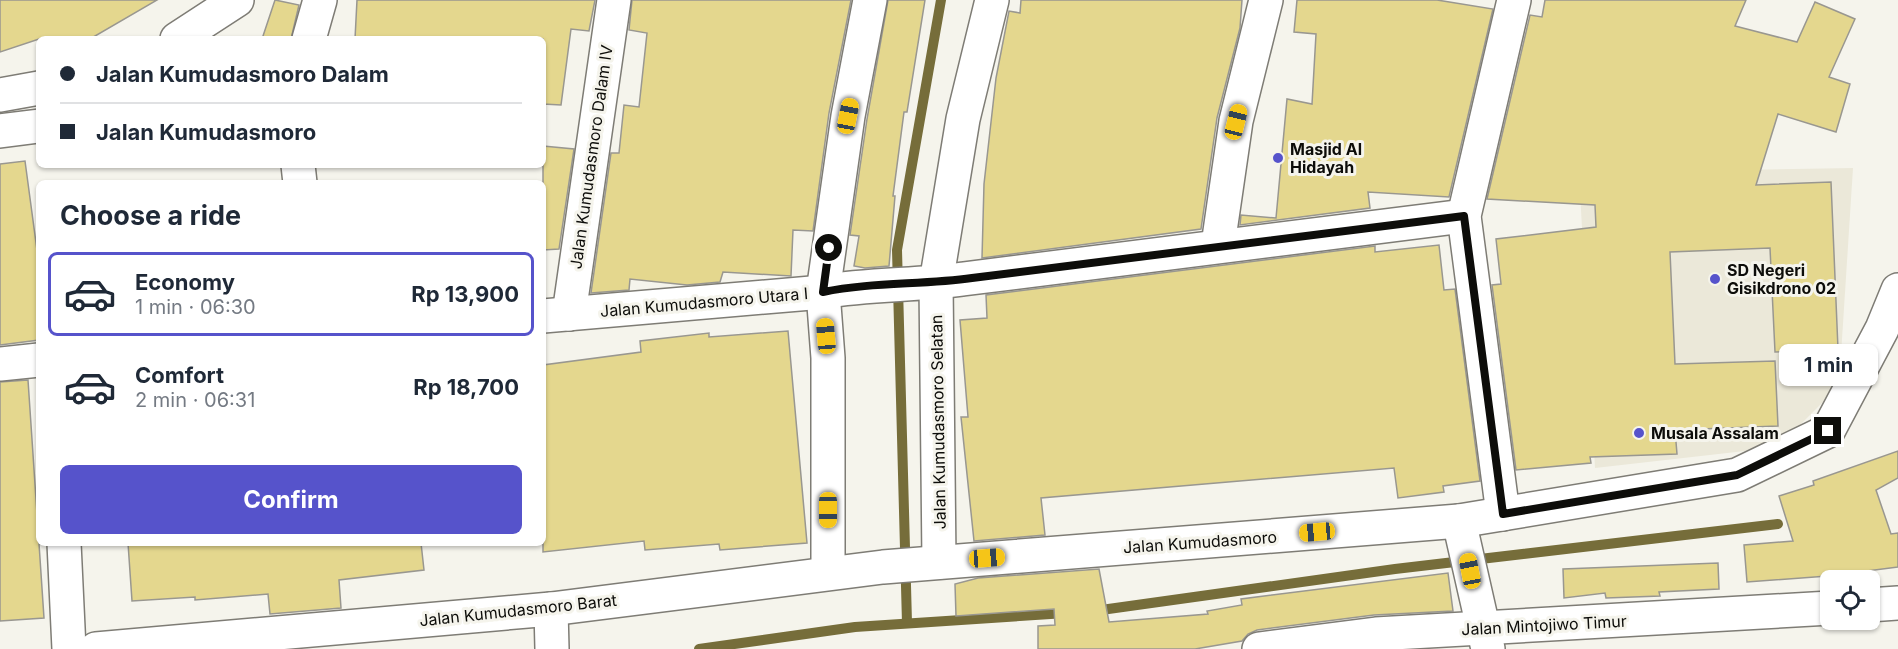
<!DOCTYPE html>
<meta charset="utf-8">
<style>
body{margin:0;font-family:Inter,sans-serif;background:#f6f6f7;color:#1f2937;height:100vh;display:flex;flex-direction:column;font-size:22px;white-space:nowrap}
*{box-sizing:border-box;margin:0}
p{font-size:20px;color:#747a83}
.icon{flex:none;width:33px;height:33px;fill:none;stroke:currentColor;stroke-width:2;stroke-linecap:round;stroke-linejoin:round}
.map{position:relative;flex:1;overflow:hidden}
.details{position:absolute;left:36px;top:180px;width:510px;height:366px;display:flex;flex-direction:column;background:#fff;border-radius:9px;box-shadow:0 2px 4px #0004}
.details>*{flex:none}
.guide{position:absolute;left:36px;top:36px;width:510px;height:132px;border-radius:9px;box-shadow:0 2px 4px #0004;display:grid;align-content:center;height:132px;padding:0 24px;background:#fff}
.tools{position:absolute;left:1820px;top:570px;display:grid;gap:12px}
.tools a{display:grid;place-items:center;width:60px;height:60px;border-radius:9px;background:#fff;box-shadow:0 2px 4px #0004;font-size:30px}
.end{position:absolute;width:27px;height:27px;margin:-14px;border:8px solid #0d0d0a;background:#fff;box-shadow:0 0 0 3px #fff}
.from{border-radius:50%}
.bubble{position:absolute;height:42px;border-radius:9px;background:#fff;box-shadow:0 2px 4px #0004;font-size:20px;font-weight:700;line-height:42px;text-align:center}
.car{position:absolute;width:18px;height:36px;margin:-18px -9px;border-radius:8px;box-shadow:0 0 4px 2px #0007;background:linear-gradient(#f5c518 24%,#345 0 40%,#f5c518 0 76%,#345 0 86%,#f5c518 0)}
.guide b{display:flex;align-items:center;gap:21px;height:57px;font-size:22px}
.guide b+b{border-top:2px solid #e0e1e3}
.guide i{width:15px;height:15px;background:#1f2937}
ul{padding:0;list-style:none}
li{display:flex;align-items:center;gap:18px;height:84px;margin:0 12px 9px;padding:0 12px;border:3px solid transparent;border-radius:9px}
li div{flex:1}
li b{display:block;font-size:22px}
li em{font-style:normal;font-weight:700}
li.selected{border-color:#5653cb}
li>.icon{width:54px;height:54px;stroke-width:1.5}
h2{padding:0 24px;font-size:27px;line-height:72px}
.cta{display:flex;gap:12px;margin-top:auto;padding:12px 24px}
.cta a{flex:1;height:69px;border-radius:9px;background:#5653cb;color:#fff;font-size:24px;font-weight:700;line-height:69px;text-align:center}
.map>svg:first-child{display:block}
.built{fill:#ebe8d9}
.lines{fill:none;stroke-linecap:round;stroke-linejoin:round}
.stream{stroke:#766d3a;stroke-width:10}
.building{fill:#e4d78e;stroke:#999790;stroke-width:1.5}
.street-casing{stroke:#7e7c75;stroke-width:36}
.street{stroke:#fff;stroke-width:33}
.route{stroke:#0d0d0a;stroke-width:8}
.poi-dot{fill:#5653cb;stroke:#f5f4ec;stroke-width:2}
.labels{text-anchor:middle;stroke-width:6;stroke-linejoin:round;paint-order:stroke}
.poi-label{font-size:16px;font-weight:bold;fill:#0d0d0a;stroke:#f5f4ec;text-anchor:start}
.street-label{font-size:16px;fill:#0d0d0a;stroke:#f5f4ec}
</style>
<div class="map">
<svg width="1898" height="649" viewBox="0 0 1898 649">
<rect width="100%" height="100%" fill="#f5f4ec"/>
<!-- built -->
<polygon class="built" points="1853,168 1839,386 1797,428 1745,451 1595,468 1579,173"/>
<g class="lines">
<!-- stream -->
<g class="stream">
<polyline points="1094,611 1395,569 1778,524"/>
<polyline points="907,623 897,250 941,0"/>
<polyline points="699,649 855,627 1066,613"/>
</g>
</g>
<!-- building -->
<g class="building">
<polygon points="0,0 157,0 90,39 39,39 0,52"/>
<polygon points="275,0 299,5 291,39 262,39"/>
<polygon points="357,0 595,0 589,31 571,29 561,105 543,104 543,39 355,39"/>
<polygon points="632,0 851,0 829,113 813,231 793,230 791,276 723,272 720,282 687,285 630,279 629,290 591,293 611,153 619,153 624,105 639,107 647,33 629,30"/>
<polygon points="888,0 925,0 907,112 904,112 893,196 895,196 889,266 865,268 854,266 859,236 850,235 867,119"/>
<polygon points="1021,0 1242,0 1240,28 1217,118 1201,229 982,258 984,184 996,78 1009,11 1020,13"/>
<polygon points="1297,0 1437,0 1493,9 1449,197 1368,192 1370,208 1240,225 1241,215 1276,218 1287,99 1312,104 1316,34 1294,32"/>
<polygon points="1545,0 1746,0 1735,26 1797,42 1815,2 1855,19 1829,77 1850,84 1836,132 1778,114 1756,185 1831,182 1838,349 1775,352 1770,248 1670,252 1675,364 1775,361 1778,426 1675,430 1677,454 1590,457 1591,463 1516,470 1492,285 1501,284 1496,239 1596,227 1595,205 1487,199 1530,15 1542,17"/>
<polygon points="543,146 574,149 559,249 543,250"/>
<polygon points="25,161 39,265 39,340 0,345 0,164"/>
<polygon points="1439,245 1444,290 1455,289 1480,481 1443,486 1444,492 1398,498 1394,468 1041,498 1045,535 974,541 961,417 968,417 960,320 987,318 986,295 1375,246 1375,252"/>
<polygon points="788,331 807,543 720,550 719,544 645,550 644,541 543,552 543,365 641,352 640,341 709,333 709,337"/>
<polygon points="28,380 44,618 0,621 0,382"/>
<polygon points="1898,451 1898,478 1876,490 1891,534 1898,533 1898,567 1828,576 1747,582 1744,545 1793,541 1779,496 1814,485 1813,481"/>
<polygon points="128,543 421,543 424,570 339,580 341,608 270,614 268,594 195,600 195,597 132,601"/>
<polygon points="1718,563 1719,589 1659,592 1660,596 1606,598 1605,593 1564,598 1563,569"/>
<polygon points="1099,569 1109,622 1208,614 1207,611 1242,605 1241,599 1448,573 1453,611 1374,615 1257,630 1248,634 1242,641 1195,649 1038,649 1038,626 1055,625 1054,609 956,616 955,584 978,578"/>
</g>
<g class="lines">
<!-- street casing -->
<g class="street-casing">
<g id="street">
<polyline points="177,39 237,0"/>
<polyline points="309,39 320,0"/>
<polyline points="0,95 39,88"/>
<polyline points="0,131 39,126"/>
<polyline points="298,165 300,183"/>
<polyline points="1218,245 1236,121 1266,0"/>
<polyline points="569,314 614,0"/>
<path d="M 543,316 L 823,292 C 869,283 916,286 963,279 C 1130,257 1297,236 1464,216"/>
<polyline points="0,364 39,360"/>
<polyline points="1503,514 1464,216 1514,0"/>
<polyline points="1459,521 1488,649"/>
<polyline points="64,543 69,649"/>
<polyline points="939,562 936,283 963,119 992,0"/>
<polyline points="828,573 828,358 823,292 848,116 870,0"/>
<polyline points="1869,605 1898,603"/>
<polyline points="551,609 552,649"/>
<polyline points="96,649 551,609 883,567 1459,521 1737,475 1828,431 1882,329 1898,290"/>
<polyline points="1259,649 1376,634 1830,608"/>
</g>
</g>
<!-- street -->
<use href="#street" class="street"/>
</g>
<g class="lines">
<!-- route -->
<path class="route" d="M 829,248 L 823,292 C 871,282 923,285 972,278 C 1136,256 1300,236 1464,216 L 1503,514 L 1737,475 L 1828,431"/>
</g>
<!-- markers -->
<g class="poi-dot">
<circle cx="1278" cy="158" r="6"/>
<circle cx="1715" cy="279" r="6"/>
<circle cx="1639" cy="433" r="6"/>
</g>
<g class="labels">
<!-- poi labels -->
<g class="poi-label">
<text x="1290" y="155">Masjid Al<tspan x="1290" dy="18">Hidayah</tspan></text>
<text x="1727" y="276">SD Negeri<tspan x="1727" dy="18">Gisikdrono 02</tspan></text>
<text x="1651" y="439">Musala Assalam</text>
</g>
<!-- street labels -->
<g class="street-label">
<text transform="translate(591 157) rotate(-82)" y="6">Jalan Kumudasmoro Dalam IV</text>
<text transform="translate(704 302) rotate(-5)" y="6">Jalan Kumudasmoro Utara I</text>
<text transform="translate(938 422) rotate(-91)" y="6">Jalan Kumudasmoro Selatan</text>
<text transform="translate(1200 542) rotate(-4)" y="6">Jalan Kumudasmoro</text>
<text transform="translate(518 610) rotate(-6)" y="6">Jalan Kumudasmoro Barat</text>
<text transform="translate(1544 625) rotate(-3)" y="6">Jalan Mintojiwo Timur</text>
</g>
</g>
</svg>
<div class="tools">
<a><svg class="icon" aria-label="locate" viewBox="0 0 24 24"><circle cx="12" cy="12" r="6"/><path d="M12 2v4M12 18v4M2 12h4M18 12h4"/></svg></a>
</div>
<i class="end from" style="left:829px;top:248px"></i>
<i class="end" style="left:1828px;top:431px"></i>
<div class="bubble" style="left:1779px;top:344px;width:99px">1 min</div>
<i class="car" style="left:848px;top:116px;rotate:11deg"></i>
<i class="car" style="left:1236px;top:122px;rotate:14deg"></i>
<i class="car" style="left:826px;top:336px;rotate:355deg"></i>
<i class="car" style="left:828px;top:510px;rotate:180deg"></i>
<i class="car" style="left:1317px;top:532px;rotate:265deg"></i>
<i class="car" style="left:987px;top:558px;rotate:86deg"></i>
<i class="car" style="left:1470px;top:571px;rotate:349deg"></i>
<div class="guide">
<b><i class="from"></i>Jalan Kumudasmoro Dalam</b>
<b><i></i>Jalan Kumudasmoro</b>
</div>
<section class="details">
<h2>Choose a ride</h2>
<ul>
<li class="selected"><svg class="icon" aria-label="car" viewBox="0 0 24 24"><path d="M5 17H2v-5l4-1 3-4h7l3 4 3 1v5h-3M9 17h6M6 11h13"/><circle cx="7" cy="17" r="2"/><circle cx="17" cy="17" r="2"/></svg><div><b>Economy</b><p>1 min · 06:30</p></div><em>Rp 13,900</em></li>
<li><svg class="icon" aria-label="car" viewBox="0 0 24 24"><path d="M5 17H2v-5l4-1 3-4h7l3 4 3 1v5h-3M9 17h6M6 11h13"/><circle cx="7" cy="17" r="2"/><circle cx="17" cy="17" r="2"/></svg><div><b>Comfort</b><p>2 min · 06:31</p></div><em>Rp 18,700</em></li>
</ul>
<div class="cta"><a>Confirm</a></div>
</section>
</div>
